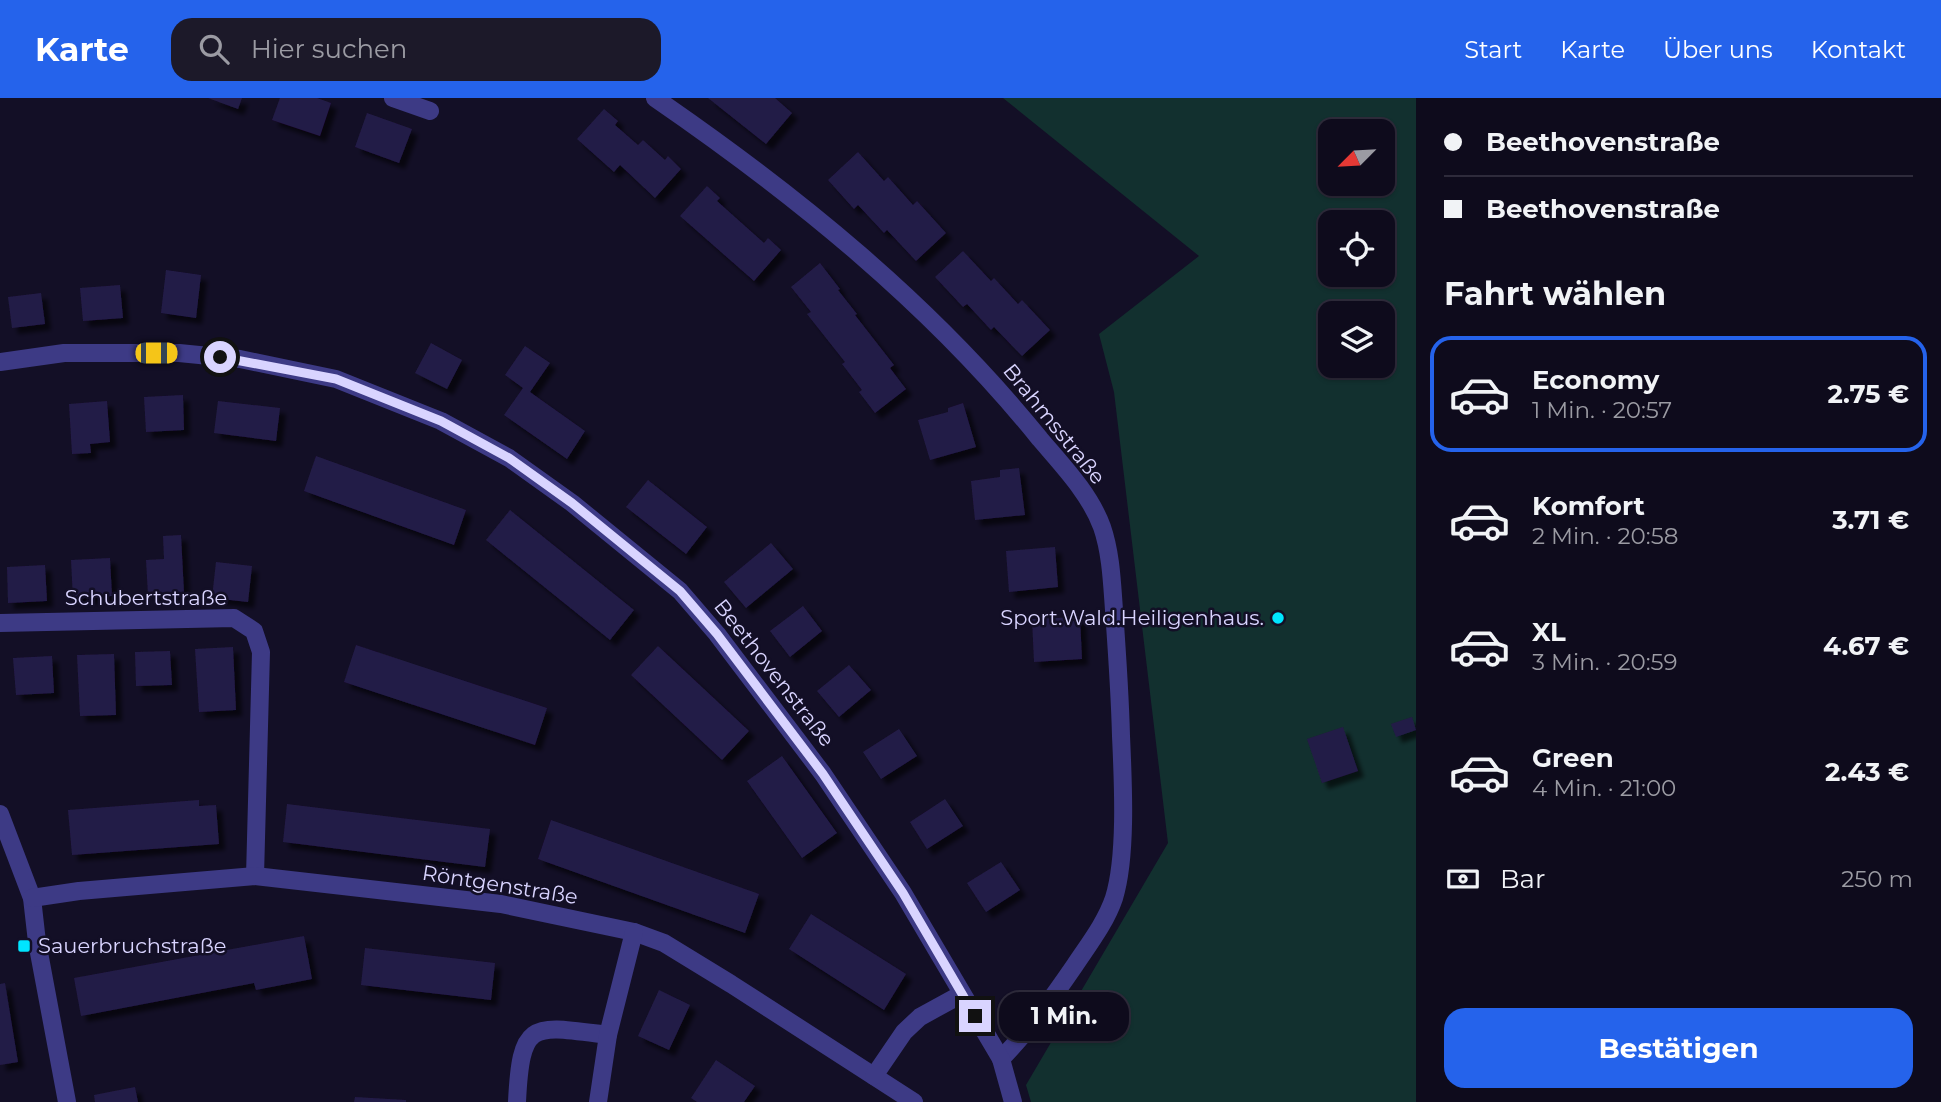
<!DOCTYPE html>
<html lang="de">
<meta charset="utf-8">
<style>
body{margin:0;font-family:Montserrat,sans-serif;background:#1c1929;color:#f1f3f6;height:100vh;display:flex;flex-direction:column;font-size:26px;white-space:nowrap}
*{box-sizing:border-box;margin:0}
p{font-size:23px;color:#9b9ba3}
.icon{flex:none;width:38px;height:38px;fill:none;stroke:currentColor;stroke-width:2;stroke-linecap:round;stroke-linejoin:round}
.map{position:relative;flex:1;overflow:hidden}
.sheet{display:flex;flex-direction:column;background:#0e0b1c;width:525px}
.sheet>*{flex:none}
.banner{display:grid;align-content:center;height:154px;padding:0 28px;background:#0e0b1c}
.needle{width:46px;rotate:246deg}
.buttons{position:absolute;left:1318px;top:21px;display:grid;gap:14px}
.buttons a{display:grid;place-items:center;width:77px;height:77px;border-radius:14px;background:#0e0b1c;box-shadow:0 2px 5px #0004,0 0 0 2px #2e2b3b;font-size:35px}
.end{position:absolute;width:32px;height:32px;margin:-16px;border:9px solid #d9d4ff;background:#111;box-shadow:0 0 0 4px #111}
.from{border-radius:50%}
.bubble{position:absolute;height:49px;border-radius:21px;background:#0e0b1c;box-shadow:0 2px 5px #0004,0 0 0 2px #2e2b3b;font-size:23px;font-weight:700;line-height:49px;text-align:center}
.car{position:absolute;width:21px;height:42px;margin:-21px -10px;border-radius:9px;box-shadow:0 0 5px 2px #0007;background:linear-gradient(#f5c518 24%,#345 0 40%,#f5c518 0 76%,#345 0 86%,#f5c518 0)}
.banner b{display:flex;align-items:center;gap:24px;height:66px;font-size:26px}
.banner b+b{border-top:2px solid #2e2b3b}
.banner i{width:18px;height:18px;background:#f1f3f6}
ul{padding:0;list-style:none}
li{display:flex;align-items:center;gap:21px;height:116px;margin:0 14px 10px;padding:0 14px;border:4px solid transparent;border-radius:21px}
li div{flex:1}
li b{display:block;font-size:26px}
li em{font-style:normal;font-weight:700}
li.selected{border-color:#2563eb}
li>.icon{width:63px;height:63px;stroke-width:1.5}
h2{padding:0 28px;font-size:32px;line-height:84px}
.pay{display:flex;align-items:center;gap:18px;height:77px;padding:0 28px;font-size:26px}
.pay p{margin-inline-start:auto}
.button{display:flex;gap:14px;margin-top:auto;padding:14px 28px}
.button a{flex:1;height:80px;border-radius:21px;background:#2563eb;color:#fff;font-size:28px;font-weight:700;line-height:80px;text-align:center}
header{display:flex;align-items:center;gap:42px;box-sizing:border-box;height:98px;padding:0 35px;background:#2563eb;color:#fff}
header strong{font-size:33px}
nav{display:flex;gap:38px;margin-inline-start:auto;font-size:24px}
.search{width:490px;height:63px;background:#1c1929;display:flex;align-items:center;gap:18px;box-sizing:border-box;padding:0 24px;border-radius:21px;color:#9b9ba3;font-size:26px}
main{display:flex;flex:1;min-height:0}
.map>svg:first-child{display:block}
.green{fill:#12302f;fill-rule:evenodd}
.building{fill:#241b47;filter:url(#shadow)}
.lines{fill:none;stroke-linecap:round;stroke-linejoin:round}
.minor{stroke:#3d3a85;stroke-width:18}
.route{stroke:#d9d4ff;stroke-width:9}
.poi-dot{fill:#00e5ff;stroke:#130f26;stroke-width:2.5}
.labels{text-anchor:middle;stroke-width:5;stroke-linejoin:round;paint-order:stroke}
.street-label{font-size:21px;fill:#d9d4ff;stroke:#130f26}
.poi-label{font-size:21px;fill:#d9d4ff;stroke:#130f26;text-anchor:end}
</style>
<header>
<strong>Karte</strong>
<div class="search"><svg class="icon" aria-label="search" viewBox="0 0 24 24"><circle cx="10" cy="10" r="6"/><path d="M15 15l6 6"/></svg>Hier suchen</div>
<nav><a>Start</a><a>Karte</a><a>Über uns</a><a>Kontakt</a></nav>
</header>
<main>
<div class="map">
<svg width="1416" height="1004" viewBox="0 0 1416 1004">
<defs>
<filter id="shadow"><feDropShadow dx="6" dy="6" stdDeviation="2" flood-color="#0009"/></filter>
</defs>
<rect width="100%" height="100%" fill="#130f26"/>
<!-- green -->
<path class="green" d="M 1003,0 L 1416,0 L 1416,1004 L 1031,1004 L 1026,987 L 1168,745 L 1114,294 L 1099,236 L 1199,158 ZM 1330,33 L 1382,33 L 1382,86 L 1330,86 ZM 1330,124 L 1382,124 L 1382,177 L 1330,177 ZM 1330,215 L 1382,215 L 1382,268 L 1330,268 Z"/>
<!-- building -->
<g class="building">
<polygon points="208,0 242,0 238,11"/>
<polygon points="280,0 317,0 331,5 320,38 272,22"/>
<polygon points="708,0 775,0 792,15 766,46"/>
<polygon points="604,11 618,23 615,27 638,47 643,42 665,62 668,58 681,71 655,100 620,67 614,74 577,41"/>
<polygon points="367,15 412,31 399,65 355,49"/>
<polygon points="858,54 884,83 888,79 913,107 917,103 946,135 916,163 887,132 884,135 858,107 854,111 828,82"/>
<polygon points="707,88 720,100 717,103 764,145 768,140 781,152 754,183 680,118"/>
<polygon points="963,153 991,183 994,180 1018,206 1022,202 1050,232 1022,258 994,229 991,232 967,206 963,209 935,179"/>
<polygon points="820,165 840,191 838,192 857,216 855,217 894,267 890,270 906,291 875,315 859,294 862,292 842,266 845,264 807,216 811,214 791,189"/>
<polygon points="166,172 201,177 196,220 161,215"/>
<polygon points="120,187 123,220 83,223 80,190"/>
<polygon points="41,195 45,226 12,230 8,199"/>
<polygon points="431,245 462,262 447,291 415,275"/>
<polygon points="525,248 550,265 530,294 585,333 567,361 504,317 523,290 505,277"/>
<polygon points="183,297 184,332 146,334 144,299"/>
<polygon points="107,303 110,344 90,346 91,355 72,356 69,306"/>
<polygon points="218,303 280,310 276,343 214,335"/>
<polygon points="963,305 976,349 930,362 918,322 948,314 948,310"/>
<polygon points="316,358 466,412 454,447 304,393"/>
<polygon points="1019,370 1025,417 975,422 971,383 1000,379 1000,372"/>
<polygon points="648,382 707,429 686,456 626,409"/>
<polygon points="510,412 634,512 610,542 486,442"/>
<polygon points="181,437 184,495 148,497 146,462 164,461 163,438"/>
<polygon points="771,445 793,471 746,510 724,484"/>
<polygon points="1055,449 1058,489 1009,494 1006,453"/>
<polygon points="110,460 112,498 73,501 71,462"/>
<polygon points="216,464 252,468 248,504 212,500"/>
<polygon points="45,467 47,503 8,505 7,469"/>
<polygon points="803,508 822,533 790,559 770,533"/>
<polygon points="1080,519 1082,561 1034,564 1032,521"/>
<polygon points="356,547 547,610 535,647 344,584"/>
<polygon points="658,548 749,633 722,662 631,577"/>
<polygon points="233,549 236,612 199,614 195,551"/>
<polygon points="170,553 172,587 136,588 135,554"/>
<polygon points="114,556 116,617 80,618 77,557"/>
<polygon points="52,558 54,595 16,597 13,560"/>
<polygon points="849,567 871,592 839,619 817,593"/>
<polygon points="1412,619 1416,632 1396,639 1391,626"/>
<polygon points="1343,629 1358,673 1322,685 1307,641"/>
<polygon points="899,631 917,658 881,681 863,654"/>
<polygon points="782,658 837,735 802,760 747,683"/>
<polygon points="945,701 963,728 927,751 910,724"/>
<polygon points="199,702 199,708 216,707 219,746 72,757 68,712"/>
<polygon points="287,706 490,731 485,769 283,744"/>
<polygon points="551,722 759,796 745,835 538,761"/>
<polygon points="1001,764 1020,792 986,814 967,785"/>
<polygon points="811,816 906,876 884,912 789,851"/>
<polygon points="304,838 312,881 256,892 254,885 81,918 74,880"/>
<polygon points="365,850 495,865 491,902 361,887"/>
<polygon points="5,885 18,964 0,967 0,886"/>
<polygon points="659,892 690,907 669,952 638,938"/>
<polygon points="716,962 755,988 744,1004 697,1004 691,1000"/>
<polygon points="135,989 138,1004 95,1004 94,997"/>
<polygon points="355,999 406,1002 406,1004 354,1004"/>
</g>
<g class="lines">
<!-- minor -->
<g class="minor">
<polyline points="393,0 430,13"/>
<path d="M 655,0 C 796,97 932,207 1040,341 C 1063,368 1090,396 1102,429 C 1111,455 1112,485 1114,512 C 1117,554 1120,596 1121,638 C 1123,683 1127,758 1114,800 C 1106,824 1089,846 1075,867 C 1051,902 1030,931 1001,961"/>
<polyline points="0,264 64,255 179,255 240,261 336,281 441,323 509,360 572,405 680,493 717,536 823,676 903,795 1001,961 1013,1004"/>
<polyline points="0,525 234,520 254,533 261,554 255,778"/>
<polyline points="0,716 32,800 37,844 67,1004"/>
<polyline points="32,800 79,793 255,778 501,806 634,834 664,845 731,886 914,1004"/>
<polyline points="874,978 904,934 920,919 962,896"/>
<path d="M 517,1004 C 521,921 532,927 608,937"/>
<polyline points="598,1004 608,937 634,834"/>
</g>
</g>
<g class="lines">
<!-- route -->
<polyline class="route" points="220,259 336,281 441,323 509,360 572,405 680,493 717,536 823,676 903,795 975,918"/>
</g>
<!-- markers -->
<g class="poi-dot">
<circle cx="1278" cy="520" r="7"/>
<rect x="17" y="841" width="14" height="14" rx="3.5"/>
</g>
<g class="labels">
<!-- street labels -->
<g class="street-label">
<text transform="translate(1054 326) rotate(51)" y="7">Brahmsstraße</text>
<text x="146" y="507">Schubertstraße</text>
<text transform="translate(774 575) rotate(52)" y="7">Beethovenstraße</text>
<text transform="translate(500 787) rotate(9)" y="7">Röntgenstraße</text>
</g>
<!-- poi labels -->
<g class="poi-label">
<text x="1264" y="527">Sport.Wald.Heiligenhaus.</text>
<text x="38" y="855" text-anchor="start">Sauerbruchstraße</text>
</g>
</g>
</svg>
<div class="buttons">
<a><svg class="needle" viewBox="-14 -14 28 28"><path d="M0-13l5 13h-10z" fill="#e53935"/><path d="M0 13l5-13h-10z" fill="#9b9ba3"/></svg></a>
<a><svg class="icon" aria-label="locate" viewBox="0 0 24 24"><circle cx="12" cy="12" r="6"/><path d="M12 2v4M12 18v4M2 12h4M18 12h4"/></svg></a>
<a><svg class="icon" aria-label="layers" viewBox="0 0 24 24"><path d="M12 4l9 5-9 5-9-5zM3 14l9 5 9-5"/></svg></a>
</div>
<i class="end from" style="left:220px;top:259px"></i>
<i class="end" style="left:975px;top:918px"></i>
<div class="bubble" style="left:999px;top:894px;width:130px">1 Min.</div>
<i class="car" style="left:156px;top:255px;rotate:90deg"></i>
</div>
<section class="sheet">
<div class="banner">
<b><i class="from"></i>Beethovenstraße</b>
<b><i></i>Beethovenstraße</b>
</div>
<h2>Fahrt wählen</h2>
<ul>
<li class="selected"><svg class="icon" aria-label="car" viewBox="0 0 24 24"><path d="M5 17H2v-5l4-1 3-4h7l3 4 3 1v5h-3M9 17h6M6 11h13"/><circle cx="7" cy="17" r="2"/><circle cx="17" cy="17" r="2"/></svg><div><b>Economy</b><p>1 Min. · 20:57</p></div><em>2.75 €</em></li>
<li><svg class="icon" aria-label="car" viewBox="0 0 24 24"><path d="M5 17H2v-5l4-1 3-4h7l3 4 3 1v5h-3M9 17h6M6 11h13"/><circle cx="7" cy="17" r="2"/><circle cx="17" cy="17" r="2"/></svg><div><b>Komfort</b><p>2 Min. · 20:58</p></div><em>3.71 €</em></li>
<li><svg class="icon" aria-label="car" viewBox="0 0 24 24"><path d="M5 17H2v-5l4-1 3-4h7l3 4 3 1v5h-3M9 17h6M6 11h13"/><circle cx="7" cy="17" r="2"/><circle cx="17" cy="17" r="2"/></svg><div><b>XL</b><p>3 Min. · 20:59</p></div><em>4.67 €</em></li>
<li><svg class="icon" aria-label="car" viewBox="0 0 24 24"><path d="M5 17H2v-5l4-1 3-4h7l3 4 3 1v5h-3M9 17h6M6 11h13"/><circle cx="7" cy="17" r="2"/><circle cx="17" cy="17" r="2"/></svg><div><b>Green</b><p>4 Min. · 21:00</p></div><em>2.43 €</em></li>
</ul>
<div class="pay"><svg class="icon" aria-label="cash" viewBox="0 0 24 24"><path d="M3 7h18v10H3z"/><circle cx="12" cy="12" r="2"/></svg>Bar<p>250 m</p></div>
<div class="button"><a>Bestätigen</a></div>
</section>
</main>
